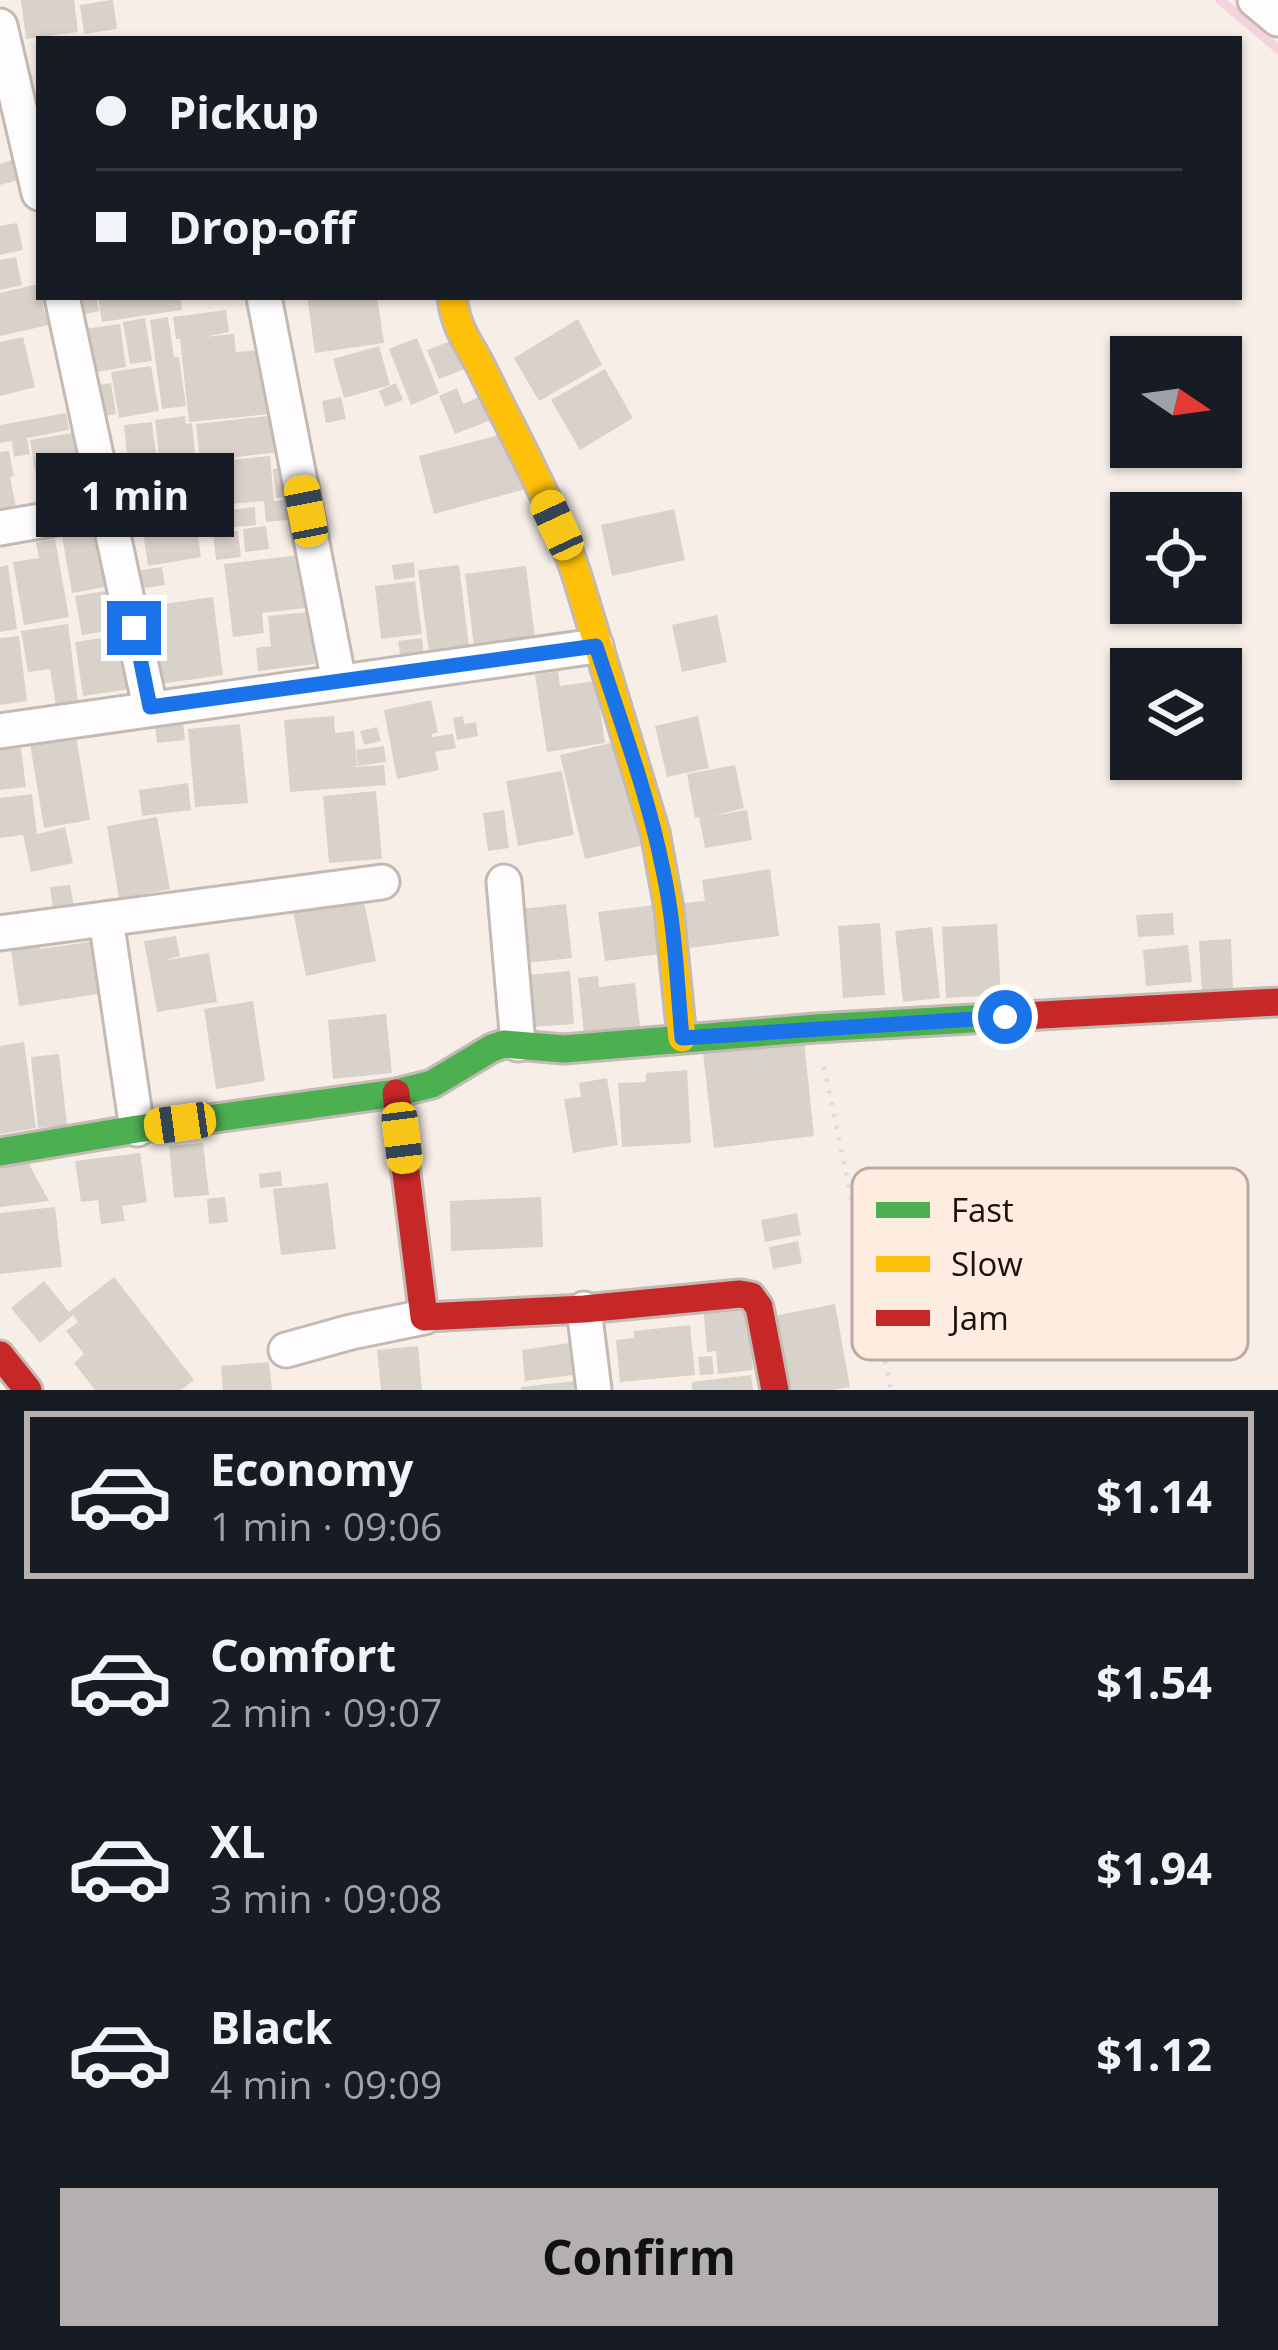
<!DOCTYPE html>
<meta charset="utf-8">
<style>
body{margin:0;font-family:"Open Sans",sans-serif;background:#242831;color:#f1f3f6;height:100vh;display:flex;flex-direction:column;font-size:45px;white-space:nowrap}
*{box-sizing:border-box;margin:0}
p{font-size:39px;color:#9ea1a6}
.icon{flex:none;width:66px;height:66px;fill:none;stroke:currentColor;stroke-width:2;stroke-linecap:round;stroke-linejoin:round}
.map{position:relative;height:1390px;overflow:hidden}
.panel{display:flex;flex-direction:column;background:#171b24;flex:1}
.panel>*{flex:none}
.banner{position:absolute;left:36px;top:36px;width:1206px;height:264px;border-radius:0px;box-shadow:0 3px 9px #0004;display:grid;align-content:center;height:264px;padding:0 60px;background:#171b24}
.needle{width:78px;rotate:103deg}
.tools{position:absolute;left:1110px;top:336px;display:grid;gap:24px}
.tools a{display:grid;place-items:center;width:132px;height:132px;border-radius:0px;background:#171b24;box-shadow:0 3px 9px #0004;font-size:60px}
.end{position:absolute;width:54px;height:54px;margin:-27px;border:15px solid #1a73e8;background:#fff;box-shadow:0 0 0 6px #fff}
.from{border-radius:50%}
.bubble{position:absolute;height:84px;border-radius:0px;background:#171b24;box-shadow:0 3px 9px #0004;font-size:39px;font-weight:700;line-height:84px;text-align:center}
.car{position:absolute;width:36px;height:72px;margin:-36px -18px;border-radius:15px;box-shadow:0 0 9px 3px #0007;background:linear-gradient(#f5c518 24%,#345 0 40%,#f5c518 0 76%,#345 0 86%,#f5c518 0)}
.banner b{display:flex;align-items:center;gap:42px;height:114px;font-size:45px}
.banner b+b{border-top:3px solid #363941}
.banner i{width:30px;height:30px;background:#f1f3f6}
ul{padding:21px 0 0;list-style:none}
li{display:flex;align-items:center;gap:36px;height:168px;margin:0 24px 18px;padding:0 36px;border:6px solid transparent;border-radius:0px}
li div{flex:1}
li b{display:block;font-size:45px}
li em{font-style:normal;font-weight:700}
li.current{border-color:#b3b0af}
li>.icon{width:108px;height:108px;stroke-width:1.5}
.button{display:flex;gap:24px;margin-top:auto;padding:24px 60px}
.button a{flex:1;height:138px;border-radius:0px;background:#b3b0af;color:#111;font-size:48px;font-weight:700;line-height:138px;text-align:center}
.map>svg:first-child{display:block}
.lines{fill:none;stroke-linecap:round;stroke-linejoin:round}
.stream{stroke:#f3d3dd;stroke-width:9}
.building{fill:#d9d2ca}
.street-casing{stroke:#c4bab4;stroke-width:39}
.fast-casing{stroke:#c4bab4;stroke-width:33}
.slow-casing{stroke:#c4bab4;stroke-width:33}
.jam-casing{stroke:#c4bab4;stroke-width:33}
.path{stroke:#dedad8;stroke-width:4.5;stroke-dasharray:3 9;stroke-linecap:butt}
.street{stroke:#fefcfc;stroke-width:33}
.fast{stroke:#4caf50;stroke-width:27}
.slow{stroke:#ffc107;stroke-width:27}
.jam{stroke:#c62828;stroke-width:27}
.route{stroke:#1a73e8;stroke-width:15}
.key{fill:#ffece1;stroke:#bbaaa1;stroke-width:3}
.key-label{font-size:33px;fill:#1b110b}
</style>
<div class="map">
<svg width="1278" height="1390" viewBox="0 0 1278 1390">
<rect width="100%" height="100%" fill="#f8eee8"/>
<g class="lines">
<!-- stream -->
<polyline class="stream" points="1220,0 1278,49"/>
</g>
<!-- building -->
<g class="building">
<polygon points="21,0 74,0 78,32 26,39"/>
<polygon points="110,0 113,0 117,29 84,34 80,5"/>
<polygon points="12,160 18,180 0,185 0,164"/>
<polygon points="17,223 23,250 0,255 0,226"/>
<polygon points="16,257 22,285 0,290 0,260"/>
<polygon points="38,284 39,297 41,297 45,314 63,310 68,329 51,333 49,325 0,336 0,293"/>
<polygon points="74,297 96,297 99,311 77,316"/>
<polygon points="98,297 180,297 182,310 102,322"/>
<polygon points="307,297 377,297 384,343 315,353"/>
<polygon points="226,310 229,332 204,337 234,334 236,352 264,350 270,414 189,422 180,339 176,339 173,317"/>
<polygon points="168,317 174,357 179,357 186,406 162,409 150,320"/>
<polygon points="145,318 152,361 130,364 123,322"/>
<polygon points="578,319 602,365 539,401 514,358"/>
<polygon points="120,324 126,367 91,373 84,329"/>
<polygon points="23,337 35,387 0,396 0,342"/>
<polygon points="417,338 439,393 411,405 389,349"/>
<polygon points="456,339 467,368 439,379 427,350"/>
<polygon points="379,346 390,385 344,398 333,359"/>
<polygon points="151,366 159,411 119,418 111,372"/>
<polygon points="605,369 633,418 580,450 551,400"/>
<polygon points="111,383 116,414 99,417 94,386"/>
<polygon points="396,383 403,400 385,407 379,391"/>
<polygon points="457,388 463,404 486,394 496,418 455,434 439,396"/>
<polygon points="341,397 346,419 326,423 322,401"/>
<polygon points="66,413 69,430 27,438 30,454 14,457 12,441 0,443 0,425"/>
<polygon points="276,415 280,452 200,461 196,424"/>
<polygon points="185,416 186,424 192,423 196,463 160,466 155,420"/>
<polygon points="152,422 158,470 129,473 124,425"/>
<polygon points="510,432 533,487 434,514 419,456"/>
<polygon points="72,433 82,488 39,495 30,440"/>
<polygon points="9,451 14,476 10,477 16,507 0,510 0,452"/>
<polygon points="270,456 274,501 294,499 296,519 266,522 264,501 205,506 201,463"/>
<polygon points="286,467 290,497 276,498 273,469"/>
<polygon points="188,469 192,504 184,504 186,519 195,517 201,557 148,566 142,526 175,519 133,525 131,513 156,509 135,511 131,476"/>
<polygon points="255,507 256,525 214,529 212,512"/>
<polygon points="674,509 685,560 612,576 601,525"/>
<polygon points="266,526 269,549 245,552 243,529"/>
<polygon points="111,527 122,584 72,593 62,536"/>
<polygon points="238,531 241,557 216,560 213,533"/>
<polygon points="55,539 69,617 24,625 13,562 39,558 36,542"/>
<polygon points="308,554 314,607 262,613 264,633 233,637 224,564"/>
<polygon points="414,562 415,577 394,580 392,565"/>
<polygon points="8,565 17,629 0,632 0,567"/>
<polygon points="459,565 470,655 430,660 418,570"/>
<polygon points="526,566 536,646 475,654 465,574"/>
<polygon points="162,567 165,585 132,590 129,572"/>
<polygon points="415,581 422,634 381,639 375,586"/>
<polygon points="124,588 130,627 82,635 75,596"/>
<polygon points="213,597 223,675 153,685 142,607"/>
<polygon points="309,612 315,664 258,671 256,648 271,646 268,616"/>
<polygon points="717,615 727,662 682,672 672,625"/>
<polygon points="68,624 78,703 56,706 50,669 28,672 21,631"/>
<polygon points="128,634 137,688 83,696 75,642"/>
<polygon points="19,636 27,701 0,705 0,638"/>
<polygon points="422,638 424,658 401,660 398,641"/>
<polygon points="558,671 560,686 596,681 605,743 547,752 535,675"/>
<polygon points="431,700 438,732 432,734 432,737 453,734 456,748 435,752 439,770 397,779 384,710"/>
<polygon points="334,716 335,733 354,731 357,766 353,767 384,765 386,785 290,792 284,720"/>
<polygon points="463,716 464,724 476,722 478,736 457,740 453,718"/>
<polygon points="698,716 709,768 667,777 655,726"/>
<polygon points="183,723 185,740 157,743 155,726"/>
<polygon points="240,724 248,803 195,807 188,729"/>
<polygon points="377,727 381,741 364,745 360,731"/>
<polygon points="76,736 90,820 44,828 30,744"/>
<polygon points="619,741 644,845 585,859 560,755"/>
<polygon points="384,746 386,762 358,766 356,750"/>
<polygon points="21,748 26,787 0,790 0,750"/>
<polygon points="735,765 744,808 713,816 747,810 752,840 705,848 699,817 695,818 687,774"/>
<polygon points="562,771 574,835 518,846 506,781"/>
<polygon points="188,783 191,810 142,816 139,790"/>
<polygon points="376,791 382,859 329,863 323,796"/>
<polygon points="32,794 37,834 65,827 73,863 31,872 23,835 0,838 0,798"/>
<polygon points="504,810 509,848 488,851 483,813"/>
<polygon points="157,817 170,889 119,899 107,826"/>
<polygon points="770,869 779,936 690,948 684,903 705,901 702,880"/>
<polygon points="70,885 74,906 53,909 50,887"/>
<polygon points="363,896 376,961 306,976 293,911"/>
<polygon points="566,904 572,958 527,963 521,909"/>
<polygon points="655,905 661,954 605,961 598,912"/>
<polygon points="1173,913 1174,935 1138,937 1136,915"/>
<polygon points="880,923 885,995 843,998 838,926"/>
<polygon points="997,924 1001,995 946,998 942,927"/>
<polygon points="932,927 940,998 903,1002 895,931"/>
<polygon points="176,936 180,956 162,961 209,953 217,1002 157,1012 144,941"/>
<polygon points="39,939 40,949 96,941 104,993 19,1006 10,943"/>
<polygon points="1231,939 1233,992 1202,994 1199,941"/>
<polygon points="1188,945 1192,982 1146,986 1143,950"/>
<polygon points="570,971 574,1024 532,1027 528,975"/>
<polygon points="598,976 599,987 635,983 640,1027 584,1034 578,978"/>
<polygon points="253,1001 265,1081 216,1089 204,1009"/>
<polygon points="386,1014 392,1073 333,1079 328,1020"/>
<polygon points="804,1041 814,1136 714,1148 703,1053"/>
<polygon points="24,1042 36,1128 0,1134 0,1046"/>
<polygon points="59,1054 67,1125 38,1128 31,1057"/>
<polygon points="687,1070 691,1143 622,1147 618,1083 646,1082 646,1073"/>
<polygon points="607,1078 618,1145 573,1153 564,1099 581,1097 579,1083"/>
<polygon points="203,1143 209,1195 174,1198 169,1146"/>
<polygon points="140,1153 147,1202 122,1206 125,1221 101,1224 98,1200 81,1202 75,1161"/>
<polygon points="25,1157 49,1201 0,1207 0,1160"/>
<polygon points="281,1171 282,1186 260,1188 259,1174"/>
<polygon points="328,1183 336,1249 281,1255 273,1189"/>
<polygon points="225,1197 228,1222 209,1224 207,1199"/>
<polygon points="541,1197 543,1247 451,1251 450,1201"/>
<polygon points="55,1207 62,1267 0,1274 0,1213"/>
<polygon points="797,1213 801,1235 765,1242 761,1220"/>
<polygon points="798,1241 802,1263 773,1269 769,1247"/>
<polygon points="114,1277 194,1380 181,1390 95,1390 74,1363 84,1354 66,1331 78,1322 73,1315 40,1343 11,1308 44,1281 69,1312"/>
<polygon points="747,1301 753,1370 718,1374 716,1351 707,1352 703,1305"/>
<polygon points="835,1304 850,1387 832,1390 792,1390 769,1317"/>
<polygon points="690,1325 695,1375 620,1382 616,1340 634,1338 634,1331"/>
<polygon points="569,1343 573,1375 525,1381 522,1350"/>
<polygon points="418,1346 422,1390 381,1390 377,1350"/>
<polygon points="712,1356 714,1374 700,1375 698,1357"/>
<polygon points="269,1362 272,1390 223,1390 221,1366"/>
<polygon points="751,1375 753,1390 692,1390 692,1382"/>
<polygon points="584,1380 585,1390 521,1390 521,1387"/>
</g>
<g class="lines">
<!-- street casing -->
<g class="street-casing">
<g id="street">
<polyline points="1255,0 1278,19"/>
<polyline points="0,26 39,193"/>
<polyline points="62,297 150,707"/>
<polyline points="264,297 339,682"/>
<polyline points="0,528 108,509"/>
<polyline points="0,731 596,646"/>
<polyline points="504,882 518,1044"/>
<polyline points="106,919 137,1129"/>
<polyline points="0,933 382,882"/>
<polyline points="584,1309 594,1390"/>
<polyline points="286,1350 351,1332 424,1317"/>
</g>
</g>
<!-- fast casing -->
<g class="fast-casing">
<polyline id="fast" points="0,1152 137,1129 396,1093 432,1084 492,1048 504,1044 564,1049 816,1028 1023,1016"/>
</g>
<!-- slow casing -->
<g class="slow-casing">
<path id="slow" d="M 452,297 C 456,331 470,344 484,373 C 516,439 554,506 577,576 L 655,832 L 669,909 L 682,1038"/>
</g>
<!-- jam casing -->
<g class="jam-casing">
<g id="jam">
<polyline points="1023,1016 1278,1002"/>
<polyline points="396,1093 424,1317 584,1309 740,1294 751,1296 759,1307 775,1390"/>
<polyline points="0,1355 28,1390"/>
</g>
</g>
<!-- path -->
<polyline class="path" points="824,1067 891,1390"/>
<!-- street -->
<use href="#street" class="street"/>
<!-- fast -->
<use href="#fast" class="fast"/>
<!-- slow -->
<use href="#slow" class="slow"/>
<!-- jam -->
<use href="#jam" class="jam"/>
</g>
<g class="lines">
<!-- route -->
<path class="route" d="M 134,628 L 150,707 L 596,646 C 620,720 648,794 663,870 C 675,925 677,982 682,1038 L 1005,1017"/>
</g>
<!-- legend -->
<rect x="852" y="1168" width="396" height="192" rx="18" class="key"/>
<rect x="876" y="1202" width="54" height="16" fill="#4caf50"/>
<rect x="876" y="1256" width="54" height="16" fill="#ffc107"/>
<rect x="876" y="1310" width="54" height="16" fill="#c62828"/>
<g class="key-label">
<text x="951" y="1222">Fast</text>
<text x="951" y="1276">Slow</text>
<text x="951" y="1330">Jam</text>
</g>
</svg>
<div class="tools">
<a><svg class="needle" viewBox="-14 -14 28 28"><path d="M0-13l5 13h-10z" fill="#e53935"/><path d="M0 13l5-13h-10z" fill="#9ea1a6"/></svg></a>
<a><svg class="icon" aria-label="locate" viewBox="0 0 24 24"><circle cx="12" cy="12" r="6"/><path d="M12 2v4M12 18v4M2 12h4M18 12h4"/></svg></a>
<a><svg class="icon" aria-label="layers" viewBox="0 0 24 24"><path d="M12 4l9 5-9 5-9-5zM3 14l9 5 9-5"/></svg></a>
</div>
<i class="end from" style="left:1005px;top:1017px"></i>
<i class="end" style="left:134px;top:628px"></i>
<div class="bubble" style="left:36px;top:453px;width:198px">1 min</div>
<i class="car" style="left:306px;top:511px;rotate:349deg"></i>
<i class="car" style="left:557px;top:525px;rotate:335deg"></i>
<i class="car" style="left:180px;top:1123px;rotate:262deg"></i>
<i class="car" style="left:402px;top:1138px;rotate:173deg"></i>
<div class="banner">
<b><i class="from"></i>Pickup</b>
<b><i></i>Drop-off</b>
</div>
</div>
<section class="panel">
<ul>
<li class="current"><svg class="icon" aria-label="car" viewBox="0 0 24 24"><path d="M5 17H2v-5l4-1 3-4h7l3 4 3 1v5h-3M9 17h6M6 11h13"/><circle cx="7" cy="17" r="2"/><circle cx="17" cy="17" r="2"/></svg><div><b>Economy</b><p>1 min · 09:06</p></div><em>$1.14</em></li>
<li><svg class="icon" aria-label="car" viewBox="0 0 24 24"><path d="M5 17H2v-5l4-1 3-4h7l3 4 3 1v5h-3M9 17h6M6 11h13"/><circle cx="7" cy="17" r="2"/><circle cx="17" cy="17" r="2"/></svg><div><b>Comfort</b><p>2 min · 09:07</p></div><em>$1.54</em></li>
<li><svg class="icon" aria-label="car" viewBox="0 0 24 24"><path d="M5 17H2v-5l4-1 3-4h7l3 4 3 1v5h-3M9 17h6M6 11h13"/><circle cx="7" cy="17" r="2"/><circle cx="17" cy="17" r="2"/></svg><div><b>XL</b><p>3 min · 09:08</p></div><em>$1.94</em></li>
<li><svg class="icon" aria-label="car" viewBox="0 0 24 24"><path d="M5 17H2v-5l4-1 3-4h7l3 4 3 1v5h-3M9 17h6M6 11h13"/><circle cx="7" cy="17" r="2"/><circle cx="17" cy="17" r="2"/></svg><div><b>Black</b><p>4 min · 09:09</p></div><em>$1.12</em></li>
</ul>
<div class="button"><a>Confirm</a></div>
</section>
